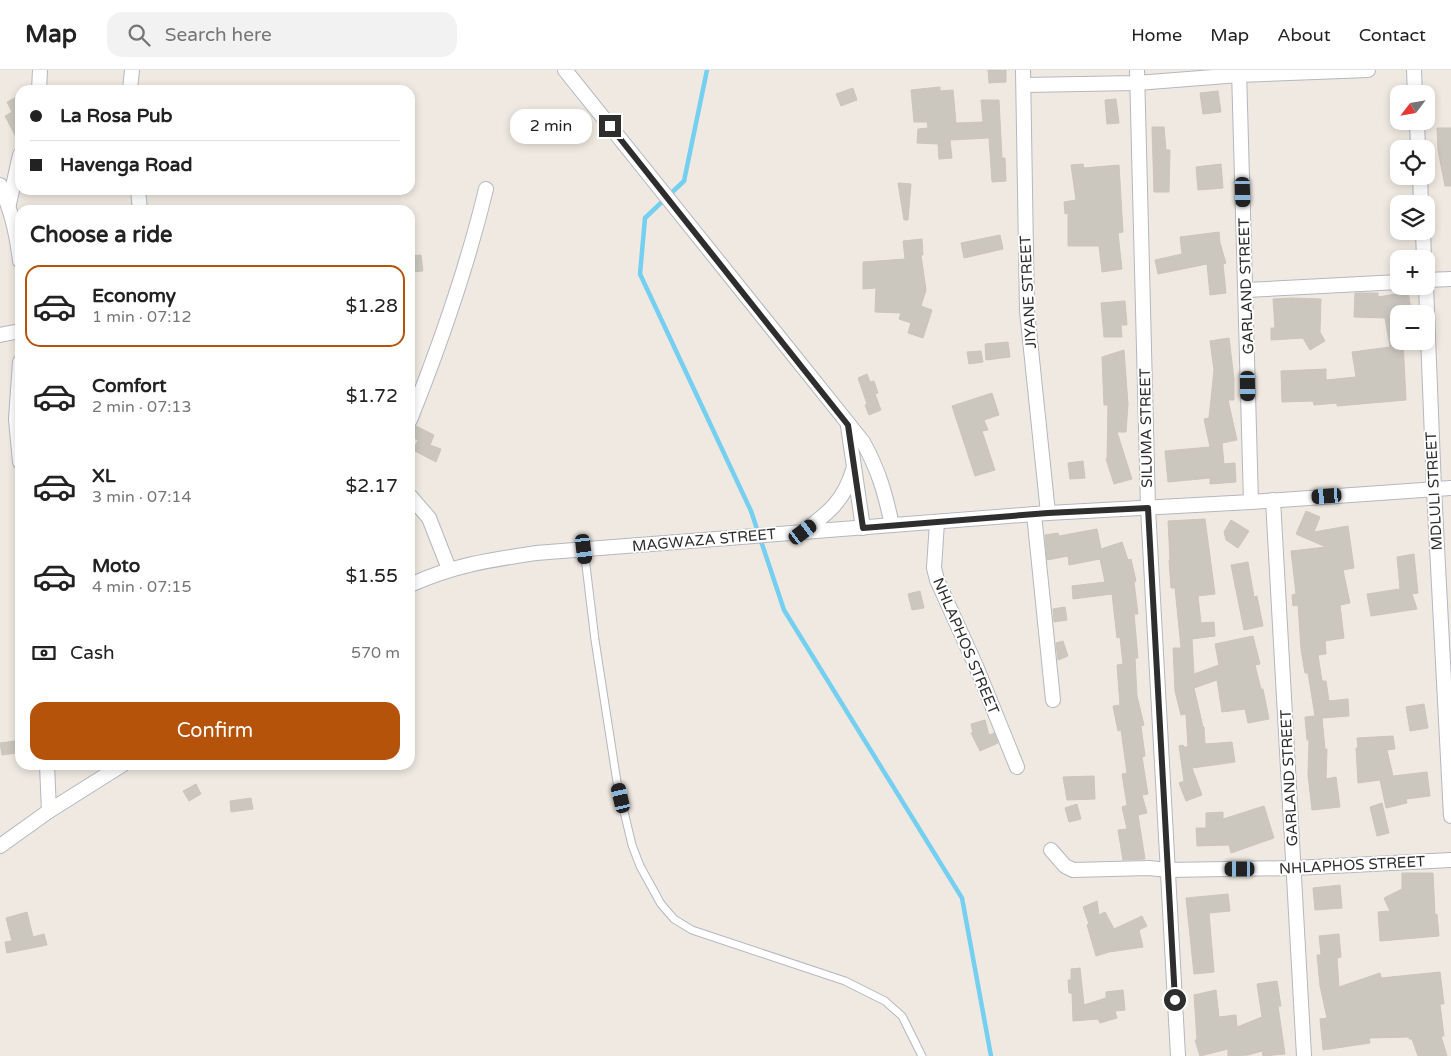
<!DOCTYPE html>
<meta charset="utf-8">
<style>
body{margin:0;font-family:"Varela Round",sans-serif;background:#f2f2f2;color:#222;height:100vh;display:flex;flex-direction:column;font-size:19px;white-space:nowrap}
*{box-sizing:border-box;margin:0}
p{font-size:16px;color:#767676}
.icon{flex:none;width:28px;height:28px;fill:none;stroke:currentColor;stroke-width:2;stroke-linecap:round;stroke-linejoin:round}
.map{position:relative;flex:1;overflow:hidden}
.panel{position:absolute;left:15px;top:135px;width:400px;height:565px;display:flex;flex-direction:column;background:#fff;border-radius:15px;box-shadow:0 2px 8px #0003}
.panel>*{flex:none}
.banner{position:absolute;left:15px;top:15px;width:400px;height:110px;border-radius:15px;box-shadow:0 2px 8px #0003;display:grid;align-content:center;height:110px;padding:0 15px;background:#fff}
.needle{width:32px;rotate:239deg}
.controls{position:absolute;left:1390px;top:15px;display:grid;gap:10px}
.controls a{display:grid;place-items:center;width:45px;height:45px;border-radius:10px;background:#fff;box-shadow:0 2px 8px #0003;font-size:25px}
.end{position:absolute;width:22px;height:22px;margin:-11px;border:6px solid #2e2e2e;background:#fff;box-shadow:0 0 0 2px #fff}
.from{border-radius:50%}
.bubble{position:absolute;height:35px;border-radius:15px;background:#fff;box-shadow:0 2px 8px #0003;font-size:16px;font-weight:600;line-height:35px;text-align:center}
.car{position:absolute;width:15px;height:30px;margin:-15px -8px;border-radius:6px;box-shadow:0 0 4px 1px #0007;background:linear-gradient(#222 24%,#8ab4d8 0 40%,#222 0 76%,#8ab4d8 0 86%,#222 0)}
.banner b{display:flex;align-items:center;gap:18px;height:48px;font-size:19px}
.banner b+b{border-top:1px solid #e0e0e0}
.banner i{width:12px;height:12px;background:#222}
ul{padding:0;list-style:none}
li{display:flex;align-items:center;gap:15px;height:82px;margin:0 10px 8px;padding:0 5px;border:2px solid transparent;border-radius:15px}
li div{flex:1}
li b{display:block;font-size:19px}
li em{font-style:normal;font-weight:600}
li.active{border-color:#b45309}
li>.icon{width:45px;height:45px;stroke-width:1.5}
h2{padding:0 15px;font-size:22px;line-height:60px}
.pay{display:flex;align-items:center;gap:12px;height:55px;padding:0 15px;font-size:19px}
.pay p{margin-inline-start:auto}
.cta{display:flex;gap:10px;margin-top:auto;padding:10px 15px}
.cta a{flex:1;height:58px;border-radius:15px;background:#b45309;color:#fff;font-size:20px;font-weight:600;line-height:58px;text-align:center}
header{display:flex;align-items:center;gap:30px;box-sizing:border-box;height:70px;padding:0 25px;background:#fff;border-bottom:1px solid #e0e0e0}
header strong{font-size:24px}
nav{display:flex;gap:28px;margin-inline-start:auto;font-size:18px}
.search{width:350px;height:45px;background:#f2f2f2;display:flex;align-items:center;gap:12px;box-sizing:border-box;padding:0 18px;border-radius:15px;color:#767676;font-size:19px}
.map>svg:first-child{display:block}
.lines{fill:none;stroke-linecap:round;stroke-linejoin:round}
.stream{stroke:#75cff0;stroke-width:4.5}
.building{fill:#cbc7bf;stroke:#cbc5ba}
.lane-casing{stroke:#b4b7c1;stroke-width:9}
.street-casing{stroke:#b4b7c1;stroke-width:16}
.lane{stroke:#fff;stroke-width:7}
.street{stroke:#fff;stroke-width:14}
.route{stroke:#2e2e2e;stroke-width:6}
.labels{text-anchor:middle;stroke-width:4;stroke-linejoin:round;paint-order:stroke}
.street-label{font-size:15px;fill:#2e2e2e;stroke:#fff}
</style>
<header>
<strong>Map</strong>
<div class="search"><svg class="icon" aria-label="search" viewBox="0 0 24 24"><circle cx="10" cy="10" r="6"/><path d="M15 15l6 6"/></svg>Search here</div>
<nav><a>Home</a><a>Map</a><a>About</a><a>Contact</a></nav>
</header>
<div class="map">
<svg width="1451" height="986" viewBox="0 0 1451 986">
<rect width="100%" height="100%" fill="#efe9e1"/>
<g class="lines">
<!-- stream -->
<polyline class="stream" points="707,0 684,111 645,148 640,204 751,441 784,540 962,828 991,986"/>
</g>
<!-- building -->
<g class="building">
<polygon points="988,0 1006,0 1006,12 989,13"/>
<polygon points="940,17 940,21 953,20 956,53 983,52 981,30 999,30 1002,88 1005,88 1006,111 992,112 989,68 950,70 952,88 939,89 938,74 917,73 918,59 928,58 927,52 914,52 911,20"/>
<polygon points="853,18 857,30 841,36 836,24"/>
<polygon points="1218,21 1221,42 1203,44 1200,23"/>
<polygon points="20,25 20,75 5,46 12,42 7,32"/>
<polygon points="1116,29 1119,53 1107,54 1105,30"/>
<polygon points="1152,57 1164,57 1166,80 1170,80 1169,122 1154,122"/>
<polygon points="1437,58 1451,58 1451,116 1445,116 1438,80"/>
<polygon points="1083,94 1084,98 1119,95 1123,162 1118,163 1122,199 1102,202 1099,176 1068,176 1068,143 1065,144 1064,132 1076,130 1071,95"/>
<polygon points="1221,94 1223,118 1198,120 1196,97"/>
<polygon points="898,113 911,114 908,150 904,150"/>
<polygon points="1219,162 1220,173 1226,193 1223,194 1226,223 1210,225 1207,194 1158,204 1155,190 1182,184 1180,167"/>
<polygon points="1000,165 1003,179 964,188 961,173"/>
<polygon points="922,169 923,185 921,185 926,220 921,236 932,240 923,268 908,263 911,253 899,249 901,243 875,242 876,218 863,219 863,192 905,189 903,171"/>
<polygon points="421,185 423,201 412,202 410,186"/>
<polygon points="1408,222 1412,244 1399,244 1399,271 1403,271 1406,330 1337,336 1337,333 1314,335 1313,331 1282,332 1281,301 1326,299 1326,310 1356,307 1352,282 1390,277 1385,248 1354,247 1355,223 1378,223 1378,227"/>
<polygon points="1292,228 1321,229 1320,262 1325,271 1310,280 1303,268 1271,270 1271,258 1275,258 1273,229"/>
<polygon points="1125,231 1127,255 1121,255 1122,267 1104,267 1101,233"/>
<polygon points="1229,268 1234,309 1234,330 1228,330 1237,370 1222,373 1224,394 1235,393 1236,412 1210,414 1210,408 1168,412 1165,381 1210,377 1204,349 1209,348 1214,300 1210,271"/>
<polygon points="1008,272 1010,287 986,290 985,274"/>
<polygon points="1124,280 1128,334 1126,362 1117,362 1132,409 1114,414 1106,389 1107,389 1108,335 1104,335 1102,287"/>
<polygon points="981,281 983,292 969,294 967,282"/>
<polygon points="867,304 870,312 874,311 878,323 875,324 881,340 869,345 865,335 867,334 858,308"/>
<polygon points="992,323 999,345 984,350 988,360 982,361 995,400 975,406 952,336"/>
<polygon points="416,356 434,365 430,375 441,379 436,392 413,380 418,370 410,366"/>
<polygon points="1083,391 1085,408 1070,409 1068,393"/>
<polygon points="1306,441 1320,447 1314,462 1348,456 1354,498 1343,500 1350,533 1340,535 1344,568 1325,571 1326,584 1318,585 1322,611 1326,611 1329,631 1348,629 1349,646 1322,648 1325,679 1327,679 1326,709 1336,707 1340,737 1312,740 1308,705 1309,670 1307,670 1305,647 1315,646 1308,603 1305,603 1301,579 1298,535 1293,536 1292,525 1296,524 1291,481 1326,477 1296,464"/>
<polygon points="1205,449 1215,524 1198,526 1201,553 1214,552 1215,566 1192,569 1194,604 1219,595 1215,574 1253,566 1260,594 1255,595 1261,619 1263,619 1269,649 1248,653 1245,639 1222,642 1217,610 1194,618 1203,657 1204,657 1205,674 1232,672 1235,692 1192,698 1202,725 1186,731 1179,713 1184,711 1179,676 1183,675 1184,677 1188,677 1186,644 1181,645 1175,621 1173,578 1181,578 1175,518 1171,518 1169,490 1170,490 1168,451"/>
<polygon points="1231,450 1249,461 1238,478 1226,470 1224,462"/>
<polygon points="1097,459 1101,479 1122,472 1128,490 1131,489 1136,511 1134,512 1138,544 1134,544 1138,588 1135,588 1137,626 1144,655 1141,656 1145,686 1142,687 1148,724 1142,725 1147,743 1138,745 1145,789 1123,790 1118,760 1127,759 1122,737 1127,735 1122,704 1127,703 1121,660 1118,661 1113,636 1120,635 1117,595 1123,594 1120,567 1117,568 1112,524 1073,529 1072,516 1105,512 1100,489 1069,495 1068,486 1047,490 1045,465 1058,463 1059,466"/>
<polygon points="1414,484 1418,523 1412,524 1417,539 1371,546 1367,524 1400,519 1397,487"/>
<polygon points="1248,492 1254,527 1257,526 1263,556 1244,560 1231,495"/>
<polygon points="920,521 924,538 912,540 908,524"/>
<polygon points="1065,537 1067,550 1054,552 1053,539"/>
<polygon points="1063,571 1068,586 1058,590 1056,573"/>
<polygon points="1424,634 1428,658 1410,661 1406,637"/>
<polygon points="985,650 989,665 994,663 998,673 980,681 971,663 973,663 971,654"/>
<polygon points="1393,666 1395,679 1387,680 1393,706 1427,702 1430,726 1406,729 1407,733 1386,738 1380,710 1358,713 1356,678 1358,678 1357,668"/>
<polygon points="15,671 17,683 2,685 0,673"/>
<polygon points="1094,706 1095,729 1067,730 1063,707"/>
<polygon points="196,714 201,724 189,731 183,721"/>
<polygon points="251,728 253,739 231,742 230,731"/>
<polygon points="1382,733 1389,763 1377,766 1370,737"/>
<polygon points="1077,734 1081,749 1069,752 1065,738"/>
<polygon points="1264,736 1274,768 1231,783 1229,775 1197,776 1196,758 1206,758 1206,743 1223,742 1223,749"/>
<polygon points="1402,803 1433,803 1435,845 1437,844 1439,866 1380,871 1378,842 1390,841 1384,828 1402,819"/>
<polygon points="1340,815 1342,838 1315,840 1313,818"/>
<polygon points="1228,824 1230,841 1209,843 1214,902 1194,904 1186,828"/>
<polygon points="1097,831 1099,845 1105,842 1114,859 1142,846 1147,856 1139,860 1143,877 1109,882 1096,886 1087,855 1089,854 1083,837"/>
<polygon points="27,842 33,867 44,864 47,875 7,883 5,872 12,871 6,848"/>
<polygon points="1339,864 1341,887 1337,888 1339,917 1380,903 1381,908 1440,902 1444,934 1440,934 1444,966 1441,966 1447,986 1418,986 1412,969 1409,969 1409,967 1369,968 1370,973 1323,980 1320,949 1327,948 1320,916 1317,885 1321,885 1319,866"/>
<polygon points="1080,898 1084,935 1106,928 1106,922 1123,920 1125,940 1115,941 1117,948 1100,953 1098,949 1073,951 1072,923 1069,923 1068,910 1071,910 1071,899"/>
<polygon points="1277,911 1281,936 1278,936 1285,984 1263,986 1262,981 1248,985 1228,986 1228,979 1200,986 1195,970 1197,970 1194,925 1216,920 1219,947 1236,945 1237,957 1262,947 1257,914"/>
</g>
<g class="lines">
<!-- lane casing -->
<g class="lane-casing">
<polyline id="lane" points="584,479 595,570 617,712 632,775 640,796 661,834 674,849 692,860 845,911 885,931 902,946 922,986"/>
</g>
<!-- street casing -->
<g class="street-casing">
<g id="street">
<path d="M 565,0 L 863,372 C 879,401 885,423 892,455"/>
<polyline points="1023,0 1027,241 1048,443"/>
<polyline points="1137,0 1148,438 1178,986"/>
<polyline points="1239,0 1251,432"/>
<polyline points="1414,0 1415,24"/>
<polyline points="1024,15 1137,13 1239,5 1368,0"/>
<polyline points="39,20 40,0"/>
<polyline points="130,20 132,0"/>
<polyline points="1417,51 1418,79"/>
<polyline points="1420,106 1421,134"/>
<path d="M 0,115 C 11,139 17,164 20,191"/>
<polyline points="138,120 140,140"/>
<polyline points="9,134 20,85"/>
<polyline points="1423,161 1424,189"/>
<polyline points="1426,210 1451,209"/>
<polyline points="1426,216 1434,419 1451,746"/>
<polyline points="1246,220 1399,212"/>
<polyline points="0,265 20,261"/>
<polyline points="20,292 16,349 20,392"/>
<path d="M 410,350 C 440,275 467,198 486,119"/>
<polyline points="848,356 863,458"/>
<polyline points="410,426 429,448 449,499"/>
<polyline points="1273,430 1304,986"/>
<polyline points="1034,444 1053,630"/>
<polyline points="937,452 934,498 937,510 976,596 1017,697"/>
<path d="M 803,462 C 828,443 844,431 853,400"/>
<path d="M 410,515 C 454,495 489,490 536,483 L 1048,443 L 1251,432 L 1451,418"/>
<polyline points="47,695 49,741"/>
<polyline points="0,776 49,741 122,695"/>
<polyline points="1051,780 1065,796 1073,800 1149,798 1168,800 1294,798 1451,790"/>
</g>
</g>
<!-- lane -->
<use href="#lane" class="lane"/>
<!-- street -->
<use href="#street" class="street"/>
</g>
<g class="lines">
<!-- route -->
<polyline class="route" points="610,56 848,355 863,458 1048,443 1148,438 1175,930"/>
</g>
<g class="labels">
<!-- street labels -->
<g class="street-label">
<text transform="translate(1246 216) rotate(-92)" y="5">GARLAND STREET</text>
<text transform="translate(1028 222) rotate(-93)" y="5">JIYANE STREET</text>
<text transform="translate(1146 358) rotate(-91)" y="5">SILUMA STREET</text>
<text transform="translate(1434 421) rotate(-93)" y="5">MDLULI STREET</text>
<text transform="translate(704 470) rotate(-5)" y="5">MAGWAZA STREET</text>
<text transform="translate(966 576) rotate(67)" y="5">NHLAPHOS STREET</text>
<text transform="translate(1289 708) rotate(-93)" y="5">GARLAND STREET</text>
<text transform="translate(1352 795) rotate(-3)" y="5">NHLAPHOS STREET</text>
</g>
</g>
</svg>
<div class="controls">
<a><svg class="needle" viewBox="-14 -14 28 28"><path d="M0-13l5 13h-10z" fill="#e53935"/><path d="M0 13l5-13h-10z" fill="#767676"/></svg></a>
<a><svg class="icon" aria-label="locate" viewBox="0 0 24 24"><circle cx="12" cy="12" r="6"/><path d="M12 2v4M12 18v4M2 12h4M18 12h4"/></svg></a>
<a><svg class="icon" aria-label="layers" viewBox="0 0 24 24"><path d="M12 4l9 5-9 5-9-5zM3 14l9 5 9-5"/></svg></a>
<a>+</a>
<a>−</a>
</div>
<i class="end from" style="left:1175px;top:930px"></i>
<i class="end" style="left:610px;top:56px"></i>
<div class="bubble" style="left:510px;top:39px;width:82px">2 min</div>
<i class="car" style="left:1243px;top:122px;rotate:178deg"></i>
<i class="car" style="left:1248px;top:316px;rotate:179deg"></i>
<i class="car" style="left:1327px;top:426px;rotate:266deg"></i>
<i class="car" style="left:803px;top:462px;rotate:53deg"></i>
<i class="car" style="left:584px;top:479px;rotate:173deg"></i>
<i class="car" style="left:621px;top:728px;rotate:347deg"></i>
<i class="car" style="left:1240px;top:799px;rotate:270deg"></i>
<div class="banner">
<b><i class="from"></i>La Rosa Pub</b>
<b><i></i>Havenga Road</b>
</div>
<section class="panel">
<h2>Choose a ride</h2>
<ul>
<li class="active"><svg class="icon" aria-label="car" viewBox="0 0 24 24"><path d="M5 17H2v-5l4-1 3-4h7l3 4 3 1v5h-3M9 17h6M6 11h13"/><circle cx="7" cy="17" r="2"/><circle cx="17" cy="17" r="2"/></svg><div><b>Economy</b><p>1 min · 07:12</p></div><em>$1.28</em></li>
<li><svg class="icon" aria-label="car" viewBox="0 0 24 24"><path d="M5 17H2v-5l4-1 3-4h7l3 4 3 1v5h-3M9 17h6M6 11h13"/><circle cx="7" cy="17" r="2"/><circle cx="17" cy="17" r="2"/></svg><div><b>Comfort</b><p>2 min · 07:13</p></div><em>$1.72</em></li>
<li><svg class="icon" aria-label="car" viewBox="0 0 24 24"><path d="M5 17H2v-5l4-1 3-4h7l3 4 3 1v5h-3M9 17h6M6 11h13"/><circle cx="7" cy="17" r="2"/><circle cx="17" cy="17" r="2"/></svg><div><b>XL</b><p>3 min · 07:14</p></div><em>$2.17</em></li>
<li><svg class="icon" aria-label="car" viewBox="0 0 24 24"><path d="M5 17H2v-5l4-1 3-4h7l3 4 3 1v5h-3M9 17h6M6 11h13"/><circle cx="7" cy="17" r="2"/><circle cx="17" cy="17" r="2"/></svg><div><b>Moto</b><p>4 min · 07:15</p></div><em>$1.55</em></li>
</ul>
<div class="pay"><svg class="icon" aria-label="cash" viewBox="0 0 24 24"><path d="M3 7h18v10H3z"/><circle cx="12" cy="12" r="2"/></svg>Cash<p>570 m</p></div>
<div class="cta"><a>Confirm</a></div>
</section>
</div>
